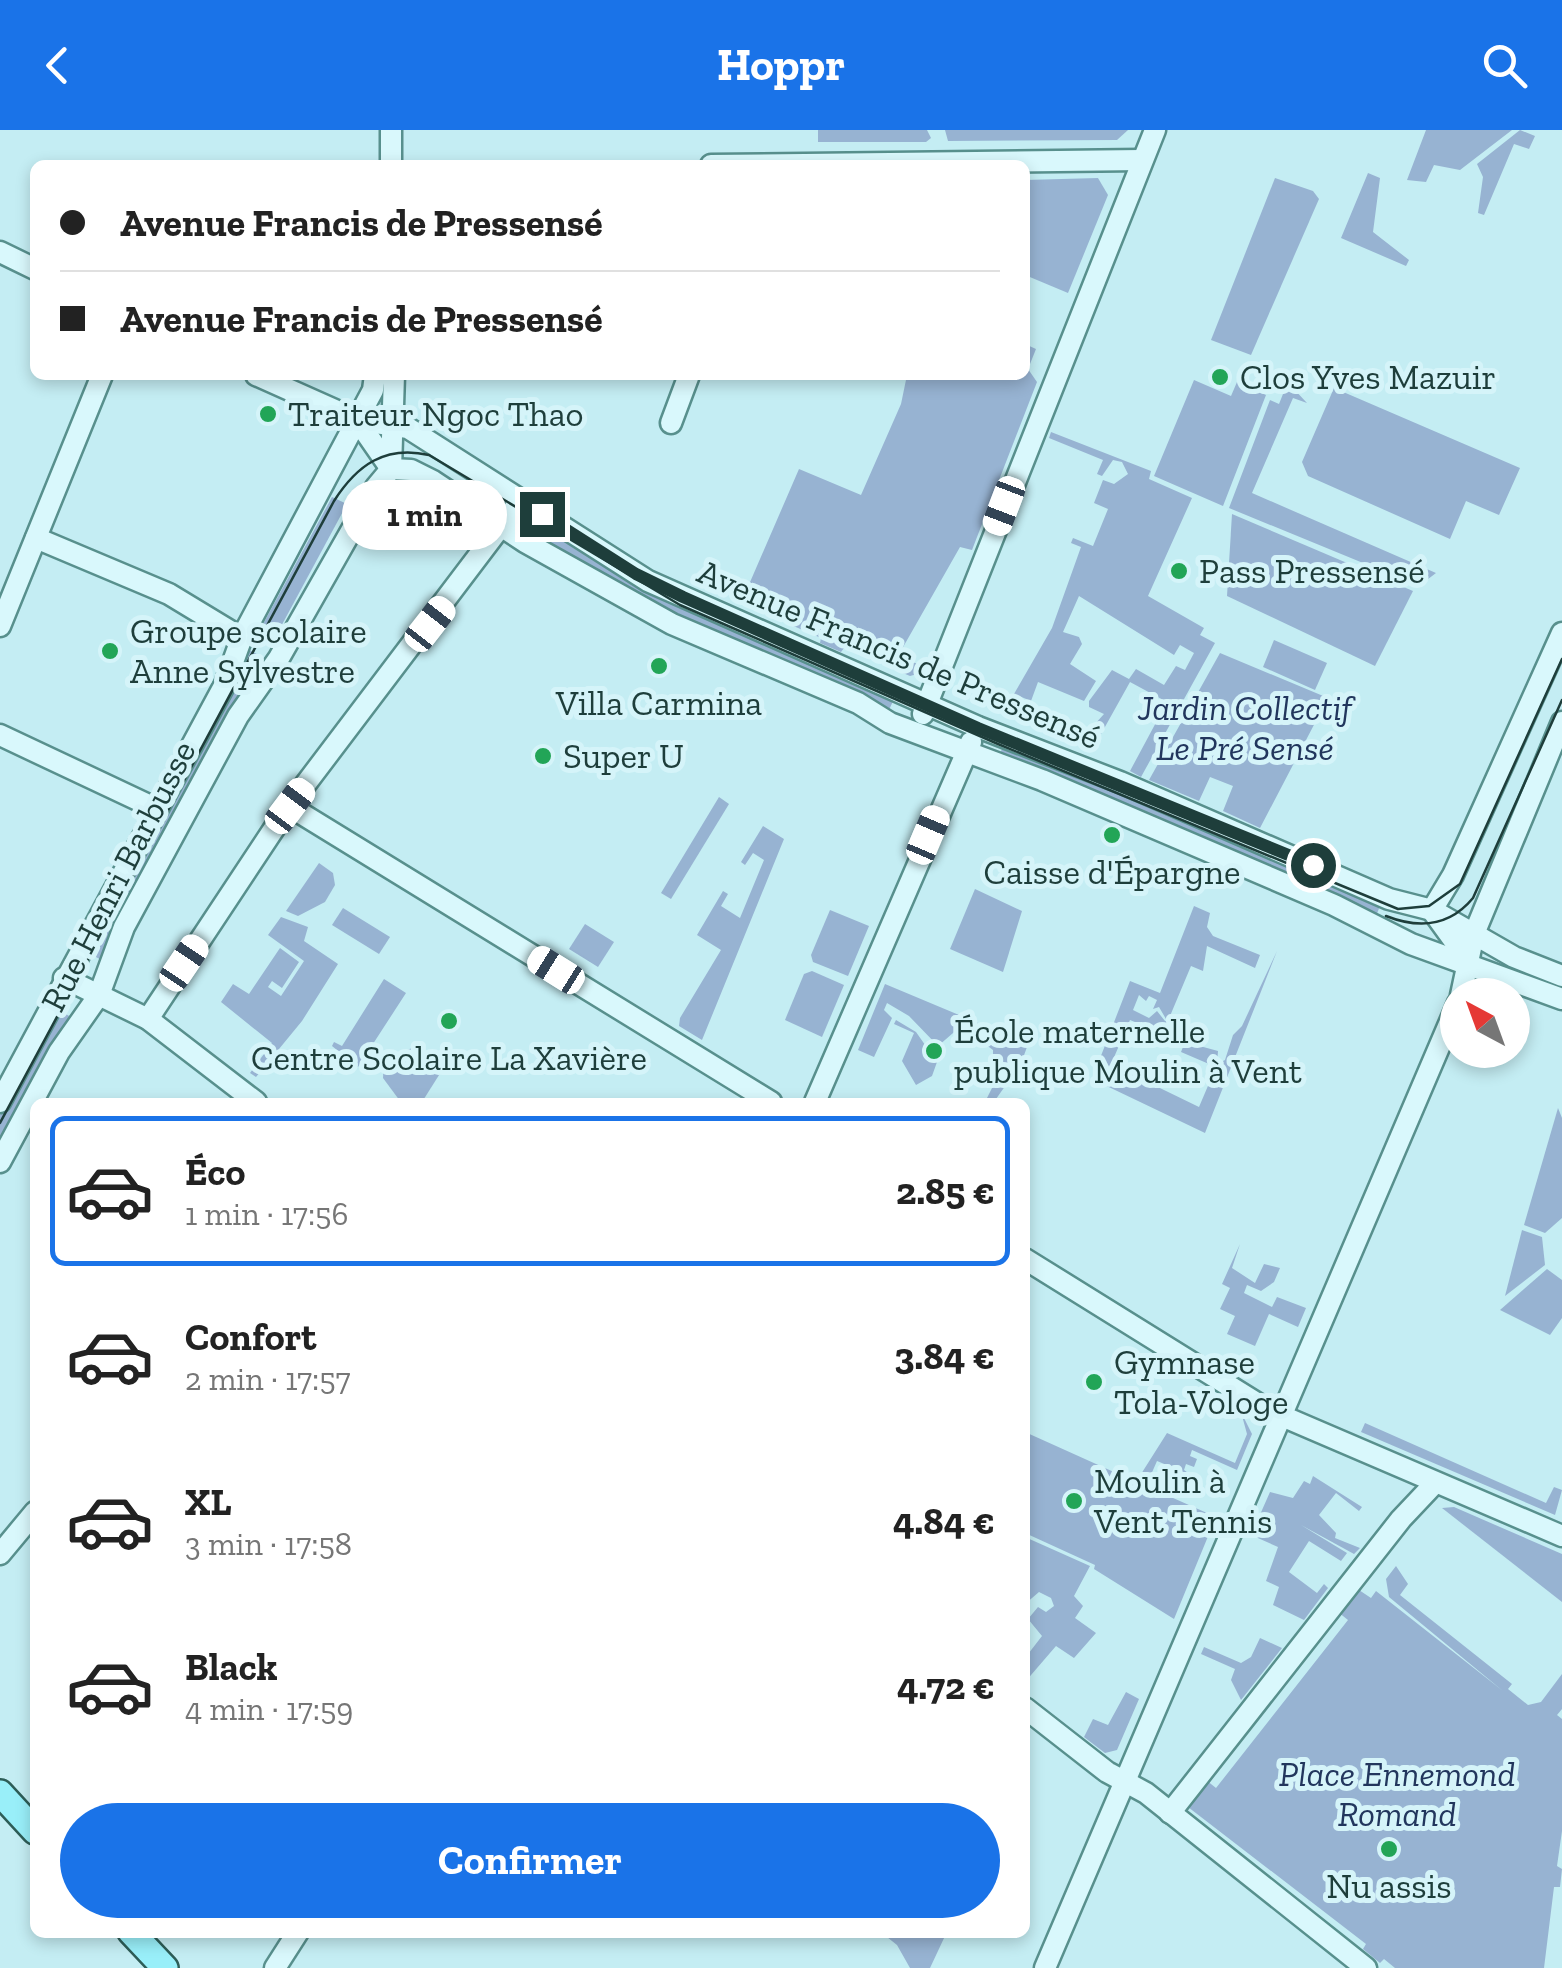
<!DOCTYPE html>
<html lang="fr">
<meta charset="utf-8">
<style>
body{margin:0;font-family:"Zilla Slab",serif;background:#f6f6f6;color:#222;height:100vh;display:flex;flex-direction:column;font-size:38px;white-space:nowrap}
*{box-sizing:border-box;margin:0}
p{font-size:32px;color:#767676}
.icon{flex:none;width:55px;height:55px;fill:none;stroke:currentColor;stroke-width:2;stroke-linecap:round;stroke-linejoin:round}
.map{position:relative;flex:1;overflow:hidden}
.sheet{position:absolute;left:30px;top:968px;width:1000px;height:840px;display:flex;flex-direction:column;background:#fff;border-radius:15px;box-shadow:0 5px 15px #0003}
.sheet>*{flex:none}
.top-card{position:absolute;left:30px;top:30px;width:1000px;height:220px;border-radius:15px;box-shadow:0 5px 15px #0003;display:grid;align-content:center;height:220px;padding:0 30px;background:#fff}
.needle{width:65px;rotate:319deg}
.tools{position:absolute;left:1440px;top:848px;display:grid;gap:20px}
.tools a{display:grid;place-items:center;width:90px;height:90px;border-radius:50%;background:#fff;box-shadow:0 5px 15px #0003;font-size:50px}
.end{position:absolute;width:45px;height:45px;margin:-22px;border:12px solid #1e3e3b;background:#fff;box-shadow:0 0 0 5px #fff}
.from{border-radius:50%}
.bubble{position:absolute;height:70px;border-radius:35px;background:#fff;box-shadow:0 5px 15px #0003;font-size:32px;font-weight:700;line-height:70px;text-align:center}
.car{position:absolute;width:30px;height:60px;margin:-30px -15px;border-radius:12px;box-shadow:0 0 8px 2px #0007;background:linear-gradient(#fff 24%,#345 0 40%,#fff 0 76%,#345 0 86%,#fff 0)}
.top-card b{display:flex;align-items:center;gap:35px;height:95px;font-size:38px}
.top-card b+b{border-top:2px solid #e0e0e0}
.top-card i{width:25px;height:25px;background:#222}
ul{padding:18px 0 0;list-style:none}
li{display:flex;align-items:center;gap:30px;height:150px;margin:0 20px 15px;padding:0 10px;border:5px solid transparent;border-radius:15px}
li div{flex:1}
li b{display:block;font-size:38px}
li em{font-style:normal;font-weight:700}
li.on{border-color:#1a73e8}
li>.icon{width:90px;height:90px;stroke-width:1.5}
.action{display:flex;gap:20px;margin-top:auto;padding:20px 30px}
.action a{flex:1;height:115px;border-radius:60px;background:#1a73e8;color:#fff;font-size:40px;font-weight:700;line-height:115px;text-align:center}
header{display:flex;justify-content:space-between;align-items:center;height:130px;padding:0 30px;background:#1a73e8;color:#fff;font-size:45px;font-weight:700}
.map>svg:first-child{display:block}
.green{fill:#97b3d2}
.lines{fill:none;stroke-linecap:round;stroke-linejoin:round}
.minor-casing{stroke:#58908d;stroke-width:25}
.major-casing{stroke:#2d5d57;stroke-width:30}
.minor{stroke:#d9f8fc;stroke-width:20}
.major{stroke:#99eff9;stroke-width:25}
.tram{stroke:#1e3e3b;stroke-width:2.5}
.route{stroke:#1e3e3b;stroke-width:12}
.poi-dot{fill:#22a557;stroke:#d5f4f9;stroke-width:4}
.labels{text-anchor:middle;stroke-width:10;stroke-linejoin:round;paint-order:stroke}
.poi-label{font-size:35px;fill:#1e3e3b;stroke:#d5f4f9;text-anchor:start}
.street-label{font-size:35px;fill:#1e3e3b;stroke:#d5f4f9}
.park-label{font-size:35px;font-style:italic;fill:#22365d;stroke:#d5f4f9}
</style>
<header><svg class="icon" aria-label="back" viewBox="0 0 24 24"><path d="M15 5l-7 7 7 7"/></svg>Hoppr<svg class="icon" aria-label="search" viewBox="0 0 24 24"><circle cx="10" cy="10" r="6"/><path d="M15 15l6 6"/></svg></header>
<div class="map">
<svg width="1562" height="1838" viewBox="0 0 1562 1838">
<rect width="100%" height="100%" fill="#c4edf3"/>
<!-- green -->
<g class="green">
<polygon points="818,0 927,0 931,8 926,12 818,12"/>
<polygon points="945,0 1128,0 1117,10 948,11"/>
<polygon points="1426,0 1512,0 1460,40 1434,35 1426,52 1407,50"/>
<polygon points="1520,0 1535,6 1529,19 1514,14 1484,85 1478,83 1483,47 1477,34"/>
<polygon points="1368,43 1380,48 1373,102 1409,130 1406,136 1341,108"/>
<polygon points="1098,48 1108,65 1068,163 1025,145 1025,50"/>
<polygon points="1275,48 1313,61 1319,69 1251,225 1211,210"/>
<polygon points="1025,214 1036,219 1028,239 1037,252 972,420 960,417 898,526 925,537 924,542 910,546 844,518 841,522 820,513 821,508 741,473 799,339 861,365 901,274 907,245 1025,245"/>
<polygon points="1194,250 1231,266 1237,252 1266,265 1223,376 1154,346"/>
<polygon points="1291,256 1307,273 1293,268 1252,363 1436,443 1419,456 1229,378 1270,270 1279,274 1283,264 1280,261"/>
<polygon points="1334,258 1520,338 1499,385 1466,371 1450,409 1308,346 1302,332"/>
<polygon points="1051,302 1151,341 1149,349 1192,368 1148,466 1204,498 1200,505 1215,513 1141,647 1130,641 1167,572 1130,552 1096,613 1091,611 1099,597 1095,594 1104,584 1089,577 1089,571 1112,540 1129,549 1136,539 1164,555 1176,536 1185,540 1194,523 1180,515 1174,525 1079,466 1063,502 1079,507 1082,514 1070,534 1096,551 1084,571 1038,552 1031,571 1014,564 1052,498 1081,417 1071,413 1073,408 1093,416 1108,379 1094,373 1103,350 1114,354 1128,344 1122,332 1113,330 1102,346 1097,344 1103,330 1049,308"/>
<polygon points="332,367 347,374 271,515 256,507"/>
<polygon points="1232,384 1413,461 1375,536 1227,466"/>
<polygon points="544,392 896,565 887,584 689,494 533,410"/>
<polygon points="1274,510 1327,533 1315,560 1263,537"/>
<polygon points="244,517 269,531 105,832 85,821"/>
<polygon points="1220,523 1328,568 1260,698 1223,681 1233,656 1210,647 1199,671 1149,650"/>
<polygon points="1004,613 1382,771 1374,791 997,633"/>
<polygon points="719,667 729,674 671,769 661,763"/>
<polygon points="763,696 784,709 702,910 679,896 680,888 721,820 697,805 723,761 728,764 721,776 740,788 764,730 753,723 745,735 741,732"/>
<polygon points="319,733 333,743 335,755 325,772 298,786 286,781"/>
<polygon points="975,759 1022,781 1003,842 950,819"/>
<polygon points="1194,776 1210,783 1207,797 1213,806 1260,825 1255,838 1207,816 1203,841 1191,836 1170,886 1179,893 1166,889 1159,877 1153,879 1157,870 1149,866 1146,871 1139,865 1133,880 1149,888 1157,881 1165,891 1179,896 1177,901 1184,906 1179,915 1176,909 1130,890 1109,939 1126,947 1129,943 1199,977 1216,937 1181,922 1185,912 1218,921 1217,934 1225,930 1233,905 1242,896 1277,821 1205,1003 1092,949 1130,851 1160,863"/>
<polygon points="343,778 390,807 379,824 332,795"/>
<polygon points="830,780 869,796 848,846 813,832 811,825"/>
<polygon points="281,787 308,797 304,811 338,834 302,891 256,947 250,943 272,913 221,872 233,854 249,864 280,818 299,832 282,858 272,851 268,857 281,866 304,831 268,805"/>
<polygon points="585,794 614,812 598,837 569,819"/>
<polygon points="812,841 844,855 822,907 785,890 804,844"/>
<polygon points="384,849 406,863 358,937 332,916 334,912 342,916"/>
<polygon points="885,854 1014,908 1017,902 1031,906 1019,939 1006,934 1002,949 1008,952 996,969 1002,972 985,972 993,956 993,920 981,911 962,918 960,897 938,916 909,886 887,873 884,880 892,888 874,927 858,920"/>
<polygon points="56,879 75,889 0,1020 0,985"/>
<polygon points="896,890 916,902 937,932 932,946 916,955 902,931 914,903 894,894"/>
<polygon points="412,918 446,934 422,972 400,971 383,948 384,929"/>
<polygon points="1558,978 1562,988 1562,1088 1545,1103 1524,1095"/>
<polygon points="1522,1100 1542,1107 1545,1135 1505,1166"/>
<polygon points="1240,1114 1232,1138 1255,1153 1264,1134 1280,1138 1274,1152 1261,1161 1247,1155 1244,1163 1272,1177 1277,1167 1306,1178 1298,1197 1269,1184 1255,1216 1227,1204 1235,1186 1220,1179 1230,1158 1222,1154"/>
<polygon points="1547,1139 1562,1150 1562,1188 1550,1205 1500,1180"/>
<polygon points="1241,1282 1252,1304 1237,1340 1192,1320 1190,1326 1197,1329 1194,1337 1186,1334 1184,1340 1191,1345 1157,1331 1146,1356 1216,1387 1174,1489 1094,1439 1095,1435 1025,1403 1025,1302 1136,1352 1167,1303 1235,1333 1247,1304"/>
<polygon points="1365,1293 1546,1373 1554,1357 1562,1360 1555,1385 1361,1302"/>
<polygon points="1313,1346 1362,1377 1359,1381 1336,1363 1319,1385 1336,1403 1335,1408 1360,1418 1354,1424 1301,1395 1347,1423 1341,1431 1309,1411 1289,1442 1317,1463 1324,1454 1328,1458 1304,1490 1273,1475 1279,1457 1266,1451 1278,1417 1251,1405 1270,1362 1293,1368 1304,1351 1310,1354"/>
<polygon points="1454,1377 1562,1424 1562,1472 1442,1378"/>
<polygon points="1025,1407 1090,1436 1074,1466 1083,1476 1075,1488 1096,1503 1074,1528 1056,1516 1025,1552 1025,1528 1042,1506 1028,1489 1038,1477 1046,1482 1054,1476 1051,1468 1039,1462 1025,1474"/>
<polygon points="1396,1436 1408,1454 1400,1465 1512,1554 1508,1559 1528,1575 1541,1572 1562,1544 1562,1579 1557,1585 1562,1589 1562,1701 1557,1736 1562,1739 1560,1757 1554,1757 1544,1838 1395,1838 1384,1829 1380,1833 1363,1819 1366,1814 1188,1677 1206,1650 1216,1658 1348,1490 1338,1482 1356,1458 1371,1468 1376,1461 1503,1561 1389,1467 1386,1449"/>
<polygon points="1260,1508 1282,1518 1241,1570 1231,1550 1235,1539 1201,1524 1204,1517 1241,1533 1251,1527"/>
<polygon points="1126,1562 1139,1569 1117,1620 1105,1623 1084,1607 1093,1589 1108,1595"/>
<polygon points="882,1803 937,1803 945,1806 930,1838 910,1838 897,1815"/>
</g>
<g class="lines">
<!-- minor casing -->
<g class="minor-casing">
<g id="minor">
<polyline points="391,35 391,0"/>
<polyline points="711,35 1142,30"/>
<polyline points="0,122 35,139"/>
<polyline points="256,245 357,290 408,298 648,451 978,597 1120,652 1389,769 1432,780 1514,827 1562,846"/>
<polyline points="357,290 391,339"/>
<polyline points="671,293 689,245"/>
<polyline points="391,339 411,340 433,351 525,412 672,494 858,573 890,593 1042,650 1334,775 1411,814 1562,869"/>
<polyline points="391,339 394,245"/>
<polyline points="36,408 169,464 235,504"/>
<polyline points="0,496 102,245"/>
<polyline points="923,584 1155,0"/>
<polyline points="0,605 157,679"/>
<polyline points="289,676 771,972"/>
<polyline points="1432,780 1453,745 1562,503"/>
<polyline points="1433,782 1470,833"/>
<polyline points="64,848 148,889 256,972"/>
<polyline points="1461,865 1474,804 1562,592"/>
<polyline points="148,889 289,676 520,371"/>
<polyline points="0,972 225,554 242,507 373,260 375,245"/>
<polyline points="815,972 971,612"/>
<polyline points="0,1032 59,922 99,865 124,797 238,586 279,528 376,357 391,339"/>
<polyline points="1025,1129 1268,1280 1562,1406"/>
<polyline points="0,1424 35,1382"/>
<polyline points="1025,1578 1107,1642 1146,1663 1366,1838"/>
<polyline points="1170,1683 1401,1389 1435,1353"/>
<polyline points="275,1838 298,1802"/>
<polyline points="1045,1838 1458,873"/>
</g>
</g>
<!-- major casing -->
<g class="major-casing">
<g id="major">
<polyline points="0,1663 35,1701"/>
<polyline points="131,1802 165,1838"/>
</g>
</g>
<!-- minor -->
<use href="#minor" class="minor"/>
<!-- major -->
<use href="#major" class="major"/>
<!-- tram -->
<g class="tram">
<path d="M 1386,786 C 1419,799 1449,797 1473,768 L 1562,570"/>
<path d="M 0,993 L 334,371 C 357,335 385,315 429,325 L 680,475 L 998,614 L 1398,779 L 1429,776 L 1460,754 L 1562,529"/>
</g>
</g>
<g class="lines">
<!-- route -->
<polyline class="route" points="542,384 636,444 683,467 978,598 1313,735"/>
</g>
<!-- markers -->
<g class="poi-dot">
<circle cx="1220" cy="247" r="10"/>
<circle cx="268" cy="284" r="10"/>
<circle cx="1179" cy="441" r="10"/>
<circle cx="110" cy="521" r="10"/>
<circle cx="659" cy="536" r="10"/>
<circle cx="543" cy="626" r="10"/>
<circle cx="1112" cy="705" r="10"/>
<circle cx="449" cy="891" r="10"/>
<circle cx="934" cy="921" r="10"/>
<circle cx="1094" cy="1252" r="10"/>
<circle cx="1074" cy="1371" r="10"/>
<circle cx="1389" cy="1719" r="10"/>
</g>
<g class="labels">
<!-- poi labels -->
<g class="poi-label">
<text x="1240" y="259">Clos Yves Mazuir</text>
<text x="288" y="296">Traiteur Ngoc Thao</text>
<text x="1199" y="453">Pass Pressensé</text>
<text x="130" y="513">Groupe scolaire<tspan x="130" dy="40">Anne Sylvestre</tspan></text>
<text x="659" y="585" text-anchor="middle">Villa Carmina</text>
<text x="563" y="638">Super U</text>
<text x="1112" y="754" text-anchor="middle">Caisse d'Épargne</text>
<text x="954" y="913">École maternelle<tspan x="954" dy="40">publique Moulin à Vent</tspan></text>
<text x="449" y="940" text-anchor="middle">Centre Scolaire La Xavière</text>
<text x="1114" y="1244">Gymnase<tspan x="1114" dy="40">Tola-Vologe</tspan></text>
<text x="1094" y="1363">Moulin à<tspan x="1094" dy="40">Vent Tennis</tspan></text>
<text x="1389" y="1768" text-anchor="middle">Nu assis</text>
</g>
<!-- street labels -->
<g class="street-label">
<text transform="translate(899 524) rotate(23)" y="12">Avenue Francis de Pressensé</text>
<text transform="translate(118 746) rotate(-63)" y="12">Rue Henri Barbusse</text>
</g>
<!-- park labels -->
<g class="park-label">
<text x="1245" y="590">Jardin Collectif<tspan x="1245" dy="40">Le Pré Sensé</tspan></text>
<text x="1397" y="1656">Place Ennemond<tspan x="1397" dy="40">Romand</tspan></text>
</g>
</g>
</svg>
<div class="tools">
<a><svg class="needle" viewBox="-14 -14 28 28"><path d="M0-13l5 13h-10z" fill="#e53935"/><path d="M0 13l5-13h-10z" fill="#767676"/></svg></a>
</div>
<i class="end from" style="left:1313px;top:735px"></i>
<i class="end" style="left:542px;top:384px"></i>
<div class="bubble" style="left:342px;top:350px;width:165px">1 min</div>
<i class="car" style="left:1004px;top:376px;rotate:201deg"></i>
<i class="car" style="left:430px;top:494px;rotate:38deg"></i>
<i class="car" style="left:290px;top:676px;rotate:37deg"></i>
<i class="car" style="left:928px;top:705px;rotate:23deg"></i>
<i class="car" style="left:184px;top:833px;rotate:34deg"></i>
<i class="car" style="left:556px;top:840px;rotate:302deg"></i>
<div class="top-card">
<b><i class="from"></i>Avenue Francis de Pressensé</b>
<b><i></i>Avenue Francis de Pressensé</b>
</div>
<section class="sheet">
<ul>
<li class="on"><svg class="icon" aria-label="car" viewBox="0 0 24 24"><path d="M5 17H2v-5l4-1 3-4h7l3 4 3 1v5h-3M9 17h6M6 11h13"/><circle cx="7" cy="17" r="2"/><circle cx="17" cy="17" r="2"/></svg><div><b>Éco</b><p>1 min · 17:56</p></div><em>2.85 €</em></li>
<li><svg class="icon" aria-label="car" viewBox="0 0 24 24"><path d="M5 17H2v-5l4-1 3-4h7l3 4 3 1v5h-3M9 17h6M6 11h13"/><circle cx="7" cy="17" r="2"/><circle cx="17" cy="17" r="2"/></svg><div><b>Confort</b><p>2 min · 17:57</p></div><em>3.84 €</em></li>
<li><svg class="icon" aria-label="car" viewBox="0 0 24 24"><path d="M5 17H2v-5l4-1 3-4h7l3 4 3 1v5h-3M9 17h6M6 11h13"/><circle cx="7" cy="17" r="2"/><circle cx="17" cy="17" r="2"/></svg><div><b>XL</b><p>3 min · 17:58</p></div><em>4.84 €</em></li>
<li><svg class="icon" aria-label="car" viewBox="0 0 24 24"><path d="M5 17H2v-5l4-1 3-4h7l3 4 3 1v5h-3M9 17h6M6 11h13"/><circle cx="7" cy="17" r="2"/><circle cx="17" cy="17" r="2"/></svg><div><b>Black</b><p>4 min · 17:59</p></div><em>4.72 €</em></li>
</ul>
<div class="action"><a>Confirmer</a></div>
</section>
</div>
